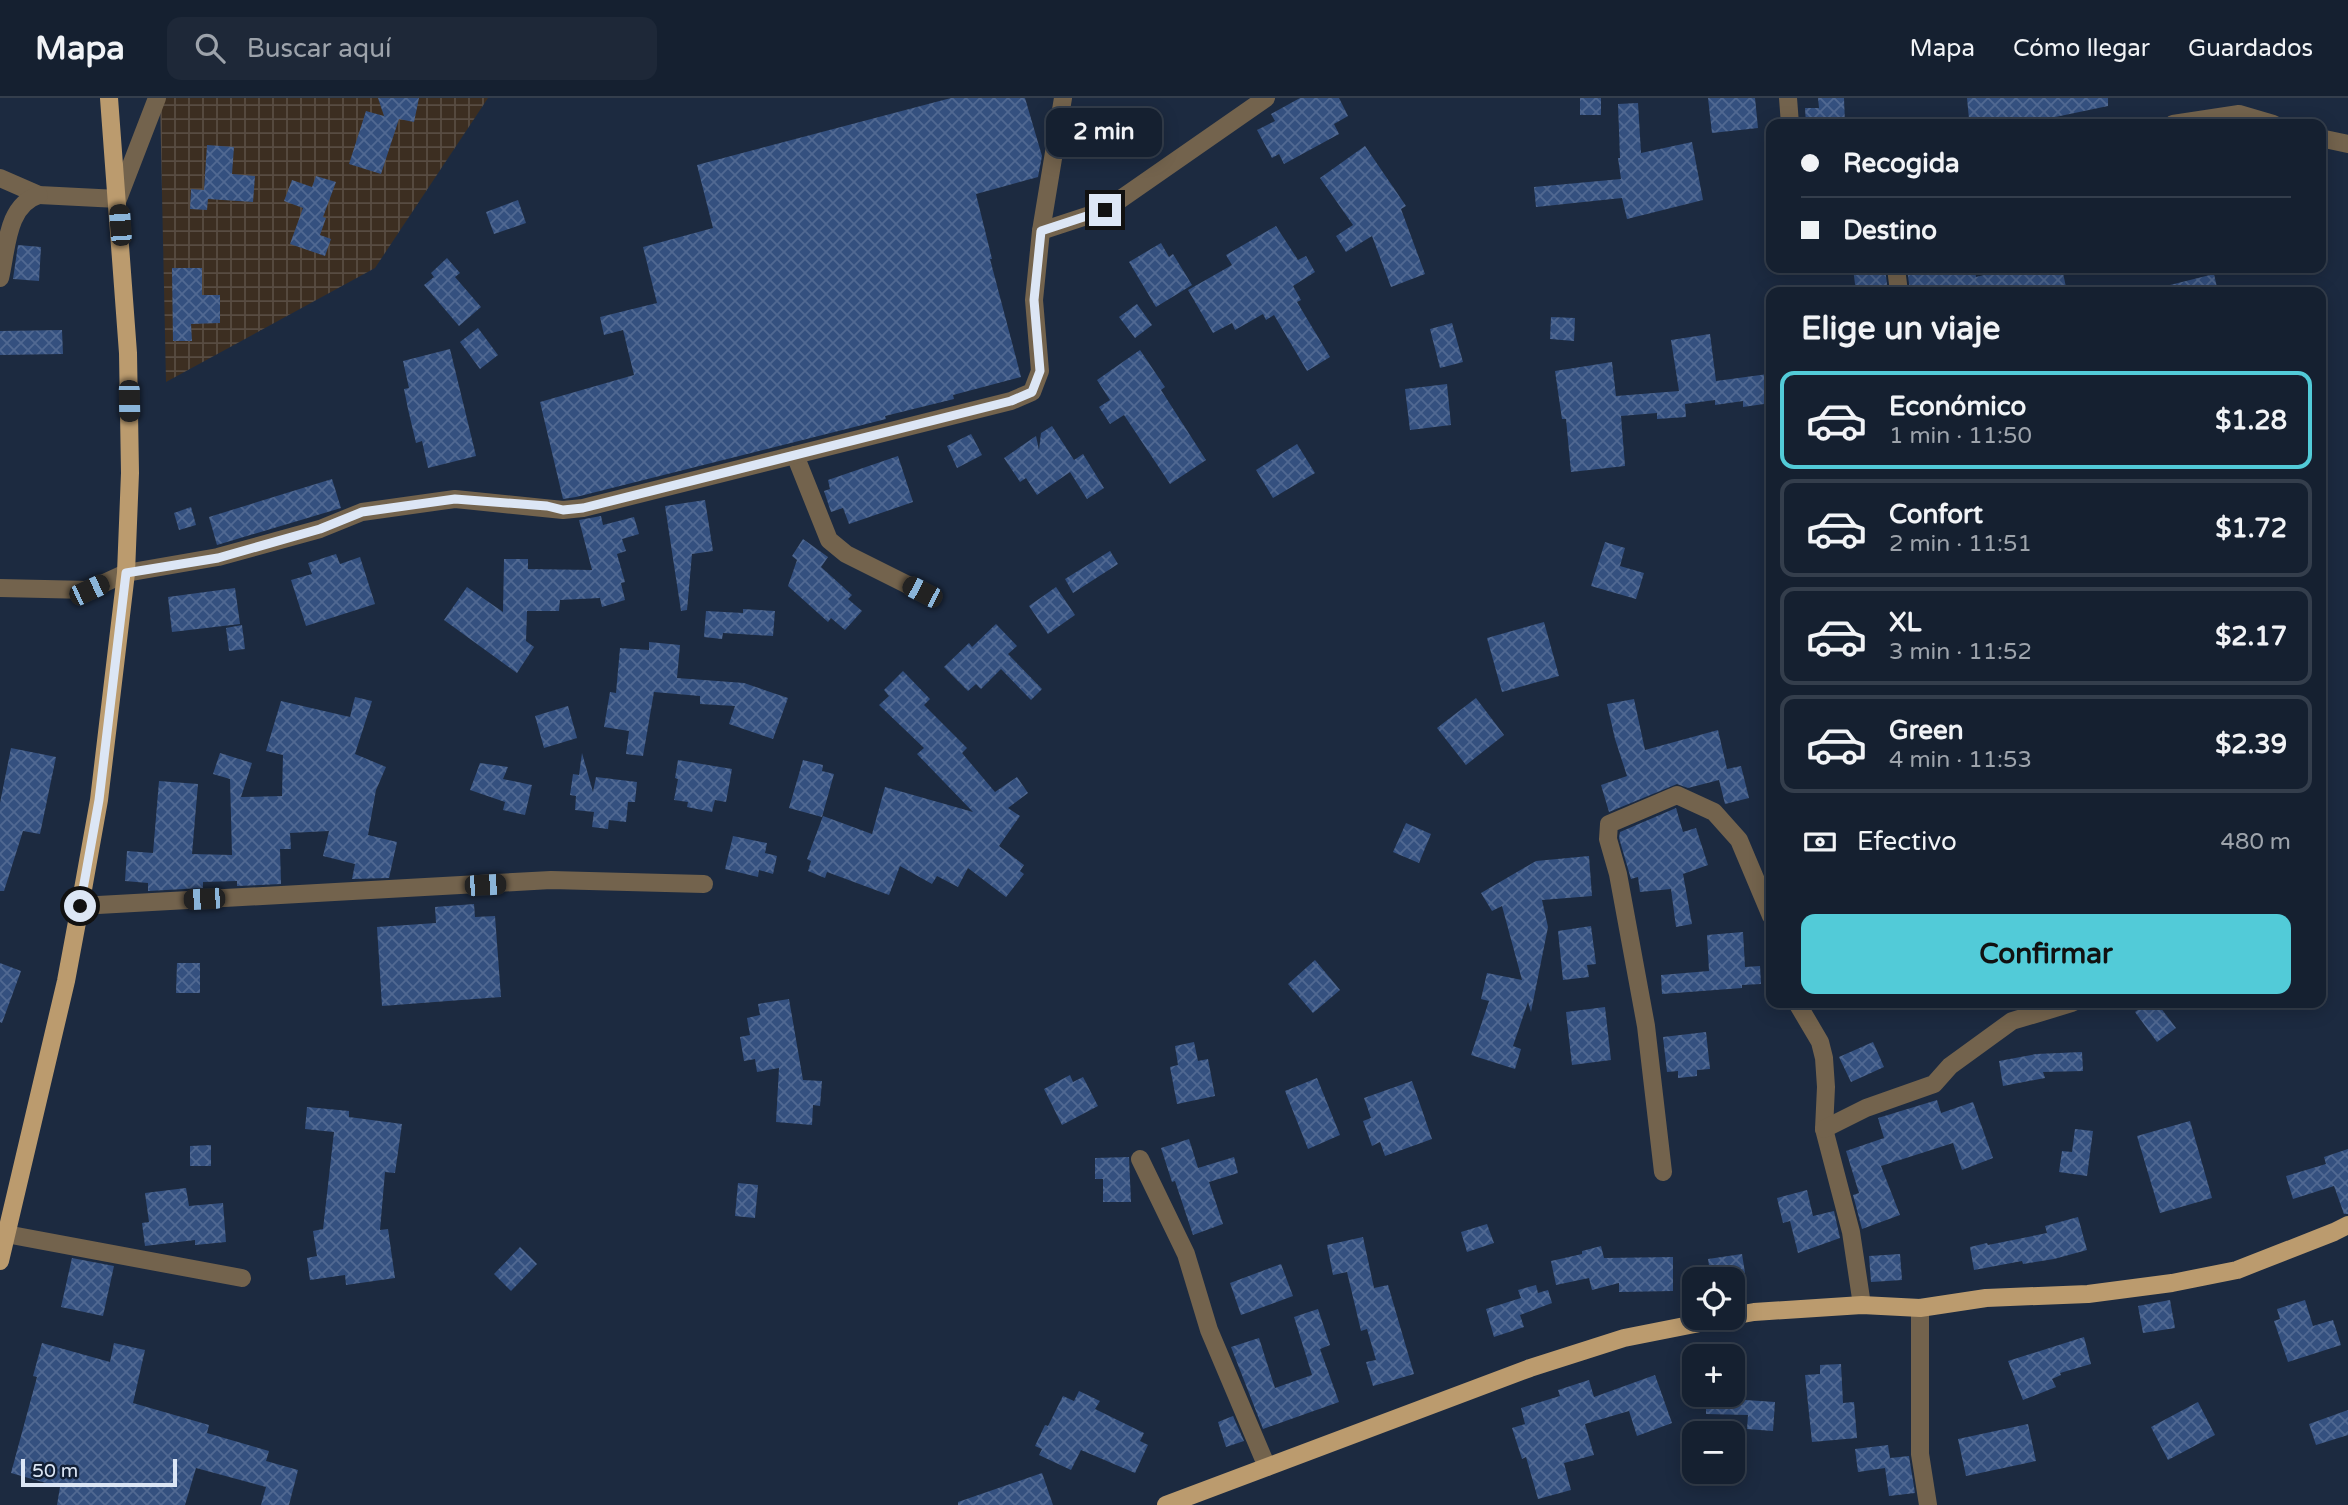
<!DOCTYPE html>
<html lang="es">
<meta charset="utf-8">
<style>
body{margin:0;font-family:"Varela Round",sans-serif;background:#1e2838;color:#f1f3f6;height:100vh;display:flex;flex-direction:column;font-size:26px;white-space:nowrap}
*{box-sizing:border-box;margin:0}
p{font-size:23px;color:#9da3ab}
.icon{flex:none;width:38px;height:38px;fill:none;stroke:currentColor;stroke-width:2;stroke-linecap:round;stroke-linejoin:round}
.map{position:relative;flex:1;overflow:hidden}
.panel{position:absolute;left:1766px;top:189px;width:560px;height:721px;display:flex;flex-direction:column;background:#152030;border-radius:14px;box-shadow:0 4px 18px #0003,0 0 0 2px #343e4c}
.panel>*{flex:none}
.guide{position:absolute;left:1766px;top:21px;width:560px;height:154px;border-radius:14px;box-shadow:0 4px 18px #0003,0 0 0 2px #343e4c;display:grid;align-content:center;height:154px;padding:0 35px;background:#152030}
.tools{position:absolute;left:1682px;top:1169px;display:grid;gap:14px}
.tools a{display:grid;place-items:center;width:63px;height:63px;border-radius:14px;background:#152030;box-shadow:0 4px 18px #0003,0 0 0 2px #343e4c;font-size:35px}
.scale{position:absolute;left:21px;bottom:18px;width:156px;box-sizing:border-box;padding-left:7px;border:4px solid #dce6f5;border-top:0;font-size:19px;line-height:24px;white-space:nowrap;color:#dce6f5;-webkit-text-stroke:5px #132036;paint-order:stroke}
.end{position:absolute;width:32px;height:32px;margin:-16px;border:9px solid #dce6f5;background:#111;box-shadow:0 0 0 4px #111}
.from{border-radius:50%}
.bubble{position:absolute;height:49px;border-radius:14px;background:#152030;box-shadow:0 4px 18px #0003,0 0 0 2px #343e4c;font-size:23px;font-weight:700;line-height:49px;text-align:center}
.car{position:absolute;width:21px;height:42px;margin:-21px -10px;border-radius:9px;box-shadow:0 0 5px 2px #0007;background:linear-gradient(#222 24%,#8ab4d8 0 40%,#222 0 76%,#8ab4d8 0 86%,#222 0)}
.guide b{display:flex;align-items:center;gap:24px;height:66px;font-size:26px}
.guide b+b{border-top:2px solid #343e4c}
.guide i{width:18px;height:18px;background:#f1f3f6}
ul{padding:0;list-style:none}
li{display:flex;align-items:center;gap:21px;height:98px;margin:0 14px 10px;padding:0 21px;border:4px solid #343e4c;border-radius:14px}
li div{flex:1}
li b{display:block;font-size:26px}
li em{font-style:normal;font-weight:700}
li.active{border-color:#52cbd8}
li>.icon{width:63px;height:63px;stroke-width:1.5}
h2{padding:0 35px;font-size:32px;line-height:84px}
.pay{display:flex;align-items:center;gap:18px;height:77px;padding:0 35px;font-size:26px}
.pay p{margin-inline-start:auto}
.primary-button{display:flex;gap:14px;margin-top:auto;padding:14px 35px}
.primary-button a{flex:1;height:80px;border-radius:14px;background:#52cbd8;color:#111;font-size:28px;font-weight:700;line-height:80px;text-align:center}
header{display:flex;align-items:center;gap:42px;box-sizing:border-box;height:98px;padding:0 35px;background:#152030;border-bottom:2px solid #343e4c}
header strong{font-size:33px}
nav{display:flex;gap:38px;margin-inline-start:auto;font-size:24px}
.search{width:490px;height:63px;background:#1e2838;display:flex;align-items:center;gap:18px;box-sizing:border-box;padding:0 24px;border-radius:14px;color:#9da3ab;font-size:26px}
.map>svg:first-child{display:block}
.industrial{fill:url(#industrial-grid)}
.building{fill:url(#building-cross-hatch)}
.lines{fill:none;stroke-linecap:round;stroke-linejoin:round}
.minor{stroke:#73634d;stroke-width:18}
.major{stroke:#bb9b6e;stroke-width:18}
.route{stroke:#dce6f5;stroke-width:9}
</style>
<header>
<strong>Mapa</strong>
<div class="search"><svg class="icon" aria-label="search" viewBox="0 0 24 24"><circle cx="10" cy="10" r="6"/><path d="M15 15l6 6"/></svg>Buscar aquí</div>
<nav><a>Mapa</a><a>Cómo llegar</a><a>Guardados</a></nav>
</header>
<div class="map">
<svg width="2348" height="1407" viewBox="0 0 2348 1407">
<defs>
<pattern id="industrial-grid" width="8" height="8" patternUnits="userSpaceOnUse" patternTransform="scale(1.75)"><rect width="8" height="8" fill="#3c2e21"/><path d="M0 4h8M4 0v8" fill="none" stroke="#584c42"/></pattern>
<pattern id="building-cross-hatch" width="8" height="8" patternUnits="userSpaceOnUse" patternTransform="scale(1.75)"><rect width="8" height="8" fill="#34507f"/><path d="M0 0l8 8M0 8l8-8" fill="none" stroke="#516992"/></pattern>
</defs>
<rect width="100%" height="100%" fill="#1c2a40"/>
<!-- industrial -->
<polygon class="industrial" points="160,0 488,0 375,170 166,284"/>
<!-- building -->
<g class="building">
<polygon points="378,0 419,0 414,24 399,21 381,76 349,66 366,13 384,18"/>
<polygon points="951,0 1025,0 1042,58 1038,79 976,96 992,161 990,161 1021,279 953,297 954,301 885,318 886,321 576,399 563,401 540,304 634,277 623,232 604,237 600,219 657,205 643,149 713,130 697,67"/>
<polygon points="1300,0 1339,0 1348,18 1334,26 1339,36 1284,66 1279,56 1272,60 1257,32 1275,23 1271,16"/>
<rect x="1580" y="0" width="21" height="17"/>
<polygon points="1708,0 1755,0 1758,30 1712,35"/>
<polygon points="1818,0 1844,0 1845,26 1806,26 1805,10 1819,10"/>
<polygon points="1967,0 2108,0 2108,8 2041,22 2041,26 1986,26 1985,19 1969,21"/>
<polygon points="1638,5 1641,55 1692,44 1703,102 1627,121 1622,100 1536,109 1534,89 1621,81 1618,60 1620,60 1618,6"/>
<polygon points="207,47 234,49 232,76 255,78 253,104 208,101 207,112 190,111 191,91 204,92"/>
<polygon points="1365,48 1406,108 1401,111 1425,176 1391,189 1372,138 1346,154 1336,138 1353,127 1320,80"/>
<polygon points="316,78 336,84 323,119 326,120 320,137 331,141 325,158 290,146 303,110 284,103 292,82 312,89"/>
<polygon points="518,102 526,125 494,136 486,114"/>
<polygon points="1276,128 1298,162 1306,158 1315,174 1293,188 1301,202 1297,204 1330,259 1307,273 1274,217 1266,222 1263,216 1235,232 1232,225 1213,235 1188,192 1232,167 1226,157"/>
<polygon points="1161,145 1169,159 1173,156 1192,187 1156,209 1129,164"/>
<polygon points="18,147 41,149 39,183 13,181"/>
<polygon points="447,160 460,175 455,179 481,209 459,228 424,187 434,179 431,175"/>
<polygon points="172,170 202,170 202,197 220,197 220,225 191,226 192,243 173,243"/>
<polygon points="1853,170 1885,170 1888,194 1856,194"/>
<polygon points="1907,170 1975,170 1976,179 2012,170 2062,170 2067,194 1910,194"/>
<polygon points="2214,176 2218,194 2167,194 2166,188"/>
<polygon points="1137,206 1152,227 1135,240 1119,219"/>
<polygon points="1551,219 1575,220 1574,243 1550,241"/>
<polygon points="1452,225 1463,264 1440,270 1430,231"/>
<polygon points="478,230 498,257 480,271 460,244"/>
<polygon points="62,232 63,256 0,257 0,233"/>
<polygon points="1710,236 1716,283 1768,276 1771,305 1743,309 1743,303 1715,307 1715,302 1685,306 1686,319 1657,321 1657,315 1621,318 1625,368 1571,374 1566,321 1562,321 1555,273 1612,264 1616,298 1679,293 1671,242"/>
<polygon points="450,251 476,358 428,370 422,343 416,345 408,311 404,291 409,290 403,263"/>
<polygon points="1140,252 1165,289 1161,292 1206,362 1170,386 1124,317 1110,326 1099,309 1110,302 1097,282"/>
<polygon points="1447,286 1451,327 1410,332 1405,291"/>
<polygon points="1052,328 1074,362 1083,356 1104,390 1087,401 1070,374 1037,397 1026,380 1020,384 1004,360 1036,338 1039,352 1041,335"/>
<polygon points="971,336 982,357 957,370 947,348"/>
<polygon points="1297,346 1315,375 1273,400 1256,372"/>
<polygon points="898,358 913,404 849,426 843,410 831,414 824,393 830,391 828,382"/>
<polygon points="332,381 341,410 217,447 209,419"/>
<polygon points="705,402 713,453 692,456 687,512 681,513 665,408"/>
<polygon points="191,409 196,427 179,432 174,415"/>
<polygon points="601,418 603,427 634,419 639,436 622,441 626,453 617,456 625,484 621,485 625,502 602,509 600,500 560,502 559,513 527,513 526,543 534,549 517,575 444,522 467,489 503,514 504,461 528,461 528,471 592,472 579,422"/>
<polygon points="803,441 828,459 821,469 852,497 848,501 862,513 845,532 831,520 828,524 788,488 797,462 792,458"/>
<polygon points="1605,444 1625,450 1620,468 1644,475 1636,501 1591,488"/>
<polygon points="1110,453 1118,466 1073,495 1065,481"/>
<polygon points="336,456 340,466 360,459 375,506 306,528 291,482 312,476 308,465"/>
<polygon points="1056,489 1075,517 1048,536 1029,508"/>
<polygon points="235,490 240,526 172,534 168,499"/>
<polygon points="743,511 775,513 773,538 723,535 722,541 704,539 706,513 743,515"/>
<polygon points="1544,524 1559,578 1502,594 1487,540"/>
<polygon points="996,526 1017,548 1008,556 1042,591 1031,602 1001,571 981,591 976,586 968,593 944,569 969,545 972,549"/>
<polygon points="242,527 245,551 229,553 226,530"/>
<polygon points="649,544 680,547 677,580 744,585 788,600 773,641 729,626 735,608 700,606 700,598 654,594 643,658 626,656 629,633 604,629 610,594 616,595 620,550 649,552"/>
<polygon points="903,573 930,601 924,607 967,650 962,655 995,694 1017,679 1028,695 1008,710 1020,718 999,748 1024,767 1020,773 1024,776 1006,799 968,770 958,789 937,778 932,786 900,768 889,797 827,774 825,780 808,773 811,763 807,761 823,718 872,736 885,689 973,714 917,656 924,650 879,607 889,598 884,592"/>
<polygon points="355,599 372,603 355,656 386,669 376,692 368,737 397,744 389,780 352,781 355,766 323,758 329,733 290,735 291,751 280,751 281,786 237,788 237,783 203,784 203,790 148,793 148,785 125,783 127,753 153,755 159,683 198,686 192,756 232,757 230,681 213,676 220,655 252,665 241,699 282,698 283,657 266,653 281,603 350,619"/>
<polygon points="1476,600 1504,637 1466,667 1437,630"/>
<polygon points="1634,601 1645,652 1718,632 1727,671 1741,668 1749,700 1725,706 1719,682 1688,690 1677,686 1609,714 1601,687 1627,678 1615,641 1607,606"/>
<polygon points="568,608 577,640 544,650 535,618"/>
<polygon points="11,650 56,659 40,736 23,733 4,793 0,793 0,705"/>
<polygon points="582,655 593,694 596,679 637,684 635,704 628,704 626,724 609,722 608,731 592,729 594,714 575,712 576,698 570,697 573,676 579,677"/>
<polygon points="678,662 732,671 726,704 715,702 712,714 687,709 688,704 674,702 678,681 675,680"/>
<polygon points="803,662 823,667 822,673 834,676 822,719 789,710"/>
<polygon points="480,665 508,669 503,681 532,687 525,717 503,712 505,704 470,692"/>
<polygon points="1676,710 1683,734 1696,730 1708,767 1683,776 1692,826 1676,829 1671,791 1640,794 1638,779 1631,781 1619,740 1620,734"/>
<polygon points="1406,725 1431,736 1419,765 1393,754"/>
<polygon points="733,738 767,745 765,755 777,758 773,776 759,772 758,779 725,771"/>
<polygon points="1589,758 1592,798 1542,802 1548,829 1531,914 1528,904 1513,948 1521,951 1515,971 1471,957 1489,903 1481,901 1487,875 1522,882 1502,808 1492,813 1481,795 1536,763"/>
<polygon points="474,806 475,819 495,818 501,899 382,908 377,829 436,825 435,809"/>
<polygon points="1591,828 1596,866 1587,867 1589,879 1563,882 1558,833"/>
<polygon points="1743,834 1745,869 1760,868 1761,886 1742,887 1742,890 1662,896 1661,877 1709,873 1707,837"/>
<polygon points="1315,862 1340,892 1313,915 1288,886"/>
<polygon points="0,865 21,873 2,925 0,924"/>
<polygon points="177,865 200,865 200,895 176,895"/>
<polygon points="789,901 803,982 822,983 820,1008 813,1007 812,1027 776,1024 779,970 757,974 755,961 744,963 740,939 750,937 747,920 760,917 758,906"/>
<polygon points="2147,905 2157,905 2176,930 2157,944 2135,914"/>
<polygon points="1605,909 1611,962 1572,967 1566,914"/>
<polygon points="1706,934 1710,971 1697,972 1697,978 1678,980 1678,973 1667,974 1663,939"/>
<polygon points="1194,944 1198,963 1208,961 1215,998 1177,1006 1170,969 1178,967 1175,948"/>
<polygon points="1873,944 1884,969 1851,984 1839,959"/>
<polygon points="2082,954 2083,973 2043,974 2045,980 2003,988 1999,963 2036,956"/>
<polygon points="1070,977 1073,984 1083,979 1098,1008 1062,1027 1044,991"/>
<polygon points="1317,980 1340,1037 1308,1051 1285,993"/>
<polygon points="1412,983 1432,1041 1385,1058 1380,1044 1372,1048 1363,1023 1371,1020 1364,1000"/>
<polygon points="1937,1002 1941,1015 1973,1004 1993,1060 1962,1072 1953,1045 1881,1068 1900,1117 1862,1131 1853,1097 1859,1095 1846,1053 1884,1040 1878,1020"/>
<polygon points="307,1009 349,1013 349,1019 402,1026 395,1075 385,1074 380,1132 388,1131 395,1180 346,1187 345,1177 310,1182 307,1160 317,1158 313,1133 323,1131 334,1034 305,1031"/>
<polygon points="2190,1023 2212,1100 2160,1115 2137,1038"/>
<polygon points="2075,1031 2093,1033 2087,1078 2059,1074 2062,1053 2072,1054"/>
<polygon points="1189,1041 1198,1070 1234,1059 1238,1075 1209,1084 1223,1126 1193,1137 1175,1083 1172,1084 1161,1050"/>
<polygon points="211,1047 211,1068 190,1068 190,1048"/>
<polygon points="2348,1051 2348,1116 2344,1116 2334,1088 2293,1101 2286,1078 2326,1066 2324,1059"/>
<polygon points="1129,1059 1131,1104 1103,1104 1103,1081 1095,1081 1095,1060"/>
<polygon points="738,1085 758,1087 755,1120 735,1118"/>
<polygon points="186,1090 189,1108 223,1105 226,1144 195,1147 195,1142 145,1148 142,1125 149,1124 145,1095"/>
<polygon points="1807,1092 1813,1118 1834,1113 1840,1140 1798,1155 1790,1123 1783,1125 1777,1100"/>
<polygon points="2078,1119 2087,1152 2054,1161 2023,1166 2022,1163 1974,1172 1970,1149 1987,1145 1988,1147 2047,1135 2045,1128"/>
<polygon points="1487,1126 1494,1145 1467,1154 1461,1134"/>
<polygon points="1363,1139 1374,1190 1388,1187 1414,1276 1373,1288 1366,1264 1376,1262 1367,1231 1361,1233 1347,1174 1333,1177 1327,1147"/>
<polygon points="1601,1148 1604,1160 1673,1159 1673,1193 1619,1194 1619,1185 1592,1192 1589,1180 1556,1187 1551,1163 1582,1156 1582,1153"/>
<polygon points="520,1149 537,1166 511,1193 494,1176"/>
<polygon points="1742,1156 1745,1175 1711,1180 1708,1161"/>
<polygon points="1900,1156 1902,1182 1871,1184 1869,1158"/>
<polygon points="72,1160 114,1168 103,1218 61,1209"/>
<polygon points="1281,1166 1293,1198 1241,1217 1230,1185"/>
<polygon points="1536,1187 1538,1195 1548,1192 1552,1205 1520,1217 1524,1229 1494,1239 1486,1211 1521,1200 1518,1192"/>
<polygon points="2170,1202 2175,1230 2143,1235 2138,1208"/>
<polygon points="2305,1202 2313,1228 2333,1222 2341,1247 2288,1264 2274,1223 2280,1221 2277,1211"/>
<polygon points="1318,1211 1330,1247 1320,1251 1339,1304 1263,1331 1231,1249 1259,1240 1275,1290 1312,1277 1294,1219"/>
<polygon points="2084,1239 2091,1266 2060,1275 2061,1277 2052,1281 2056,1289 2023,1302 2008,1263"/>
<polygon points="42,1245 110,1264 114,1245 145,1252 133,1305 209,1327 207,1335 269,1353 266,1363 298,1372 289,1407 261,1407 266,1389 196,1370 185,1407 57,1407 60,1389 11,1375 37,1279 33,1278"/>
<polygon points="1841,1266 1843,1305 1854,1304 1857,1340 1812,1344 1805,1277 1820,1276 1820,1267"/>
<polygon points="1655,1277 1672,1325 1637,1338 1629,1313 1585,1326 1594,1357 1564,1365 1571,1392 1538,1401 1526,1359 1522,1361 1512,1330 1525,1326 1521,1310 1560,1298 1558,1292 1589,1282 1594,1299"/>
<polygon points="1079,1293 1100,1303 1095,1311 1144,1335 1140,1343 1148,1347 1135,1375 1081,1352 1071,1372 1039,1357 1042,1351 1035,1348 1045,1327 1048,1328 1063,1298 1074,1303"/>
<polygon points="1706,1297 1731,1297 1731,1301 1775,1304 1773,1333 1747,1331 1748,1317 1706,1316"/>
<polygon points="2198,1304 2215,1337 2168,1362 2151,1329"/>
<polygon points="2348,1312 2348,1337 2316,1347 2309,1326"/>
<polygon points="1233,1318 1244,1343 1226,1349 1218,1324"/>
<polygon points="2028,1326 2036,1363 1966,1378 1958,1341"/>
<polygon points="1888,1347 1890,1360 1909,1358 1915,1395 1889,1398 1885,1370 1858,1374 1855,1351"/>
<polygon points="1042,1375 1053,1407 958,1407 958,1404"/>
</g>
<g class="lines">
<!-- minor -->
<g class="minor">
<polyline points="1788,0 1790,26"/>
<polyline points="2173,26 2239,16 2273,26"/>
<polyline points="2320,40 2348,46"/>
<polyline points="0,80 39,97 118,101 157,0"/>
<polyline points="1041,133 1105,112 1266,0"/>
<polyline points="1896,170 1899,194"/>
<path d="M 0,180 C 7,152 6,107 39,97"/>
<polyline points="795,357 829,442 846,456 922,494"/>
<polyline points="0,490 89,492 126,475 218,459 320,431 362,414 455,401 563,412 583,410 1011,303 1032,294 1040,273 1034,202 1041,133 1063,0"/>
<polyline points="80,808 551,782 704,786"/>
<polyline points="1797,905 1820,944 1824,960 1826,989 1824,1031 1851,1134 1862,1207"/>
<polyline points="1824,1031 1866,1010 1934,986 1950,968 2012,923 2072,905"/>
<polyline points="1140,1061 1186,1156 1209,1232 1267,1369"/>
<polyline points="1663,1074 1646,928 1618,776 1608,741 1609,726 1677,697 1714,714 1739,742 1771,818"/>
<polyline points="6,1136 242,1180"/>
<polyline points="1920,1210 1920,1356 1928,1407"/>
</g>
<!-- major -->
<g class="major">
<polyline points="0,1163 66,883 80,808 99,702 126,475 130,375 128,255 109,0"/>
<polyline points="1732,1218 1754,1214 1862,1207 1920,1210 1986,1200 2088,1196 2172,1185 2237,1172 2334,1134 2348,1127"/>
<polyline points="1166,1407 1530,1270 1624,1240 1725,1220"/>
</g>
</g>
<g class="lines">
<!-- route -->
<polyline class="route" points="80,808 99,702 126,475 218,460 320,431 362,414 455,401 547,408 563,412 583,410 1011,303 1032,294 1040,273 1034,202 1041,133 1105,112"/>
</g>
</svg>
<div class="tools">
<a><svg class="icon" aria-label="locate" viewBox="0 0 24 24"><circle cx="12" cy="12" r="6"/><path d="M12 2v4M12 18v4M2 12h4M18 12h4"/></svg></a>
<a>+</a>
<a>−</a>
</div>
<div class="scale">50 m</div>
<i class="end from" style="left:80px;top:808px"></i>
<i class="end" style="left:1105px;top:112px"></i>
<div class="bubble" style="left:1046px;top:10px;width:116px">2 min</div>
<i class="car" style="left:120px;top:127px;rotate:356deg"></i>
<i class="car" style="left:129px;top:303px;rotate:179deg"></i>
<i class="car" style="left:89px;top:492px;rotate:65deg"></i>
<i class="car" style="left:922px;top:494px;rotate:297deg"></i>
<i class="car" style="left:485px;top:787px;rotate:87deg"></i>
<i class="car" style="left:204px;top:801px;rotate:267deg"></i>
<div class="guide">
<b><i class="from"></i>Recogida</b>
<b><i></i>Destino</b>
</div>
<section class="panel">
<h2>Elige un viaje</h2>
<ul>
<li class="active"><svg class="icon" aria-label="car" viewBox="0 0 24 24"><path d="M5 17H2v-5l4-1 3-4h7l3 4 3 1v5h-3M9 17h6M6 11h13"/><circle cx="7" cy="17" r="2"/><circle cx="17" cy="17" r="2"/></svg><div><b>Económico</b><p>1 min · 11:50</p></div><em>$1.28</em></li>
<li><svg class="icon" aria-label="car" viewBox="0 0 24 24"><path d="M5 17H2v-5l4-1 3-4h7l3 4 3 1v5h-3M9 17h6M6 11h13"/><circle cx="7" cy="17" r="2"/><circle cx="17" cy="17" r="2"/></svg><div><b>Confort</b><p>2 min · 11:51</p></div><em>$1.72</em></li>
<li><svg class="icon" aria-label="car" viewBox="0 0 24 24"><path d="M5 17H2v-5l4-1 3-4h7l3 4 3 1v5h-3M9 17h6M6 11h13"/><circle cx="7" cy="17" r="2"/><circle cx="17" cy="17" r="2"/></svg><div><b>XL</b><p>3 min · 11:52</p></div><em>$2.17</em></li>
<li><svg class="icon" aria-label="car" viewBox="0 0 24 24"><path d="M5 17H2v-5l4-1 3-4h7l3 4 3 1v5h-3M9 17h6M6 11h13"/><circle cx="7" cy="17" r="2"/><circle cx="17" cy="17" r="2"/></svg><div><b>Green</b><p>4 min · 11:53</p></div><em>$2.39</em></li>
</ul>
<div class="pay"><svg class="icon" aria-label="cash" viewBox="0 0 24 24"><path d="M3 7h18v10H3z"/><circle cx="12" cy="12" r="2"/></svg>Efectivo<p>480 m</p></div>
<div class="primary-button"><a>Confirmar</a></div>
</section>
</div>
